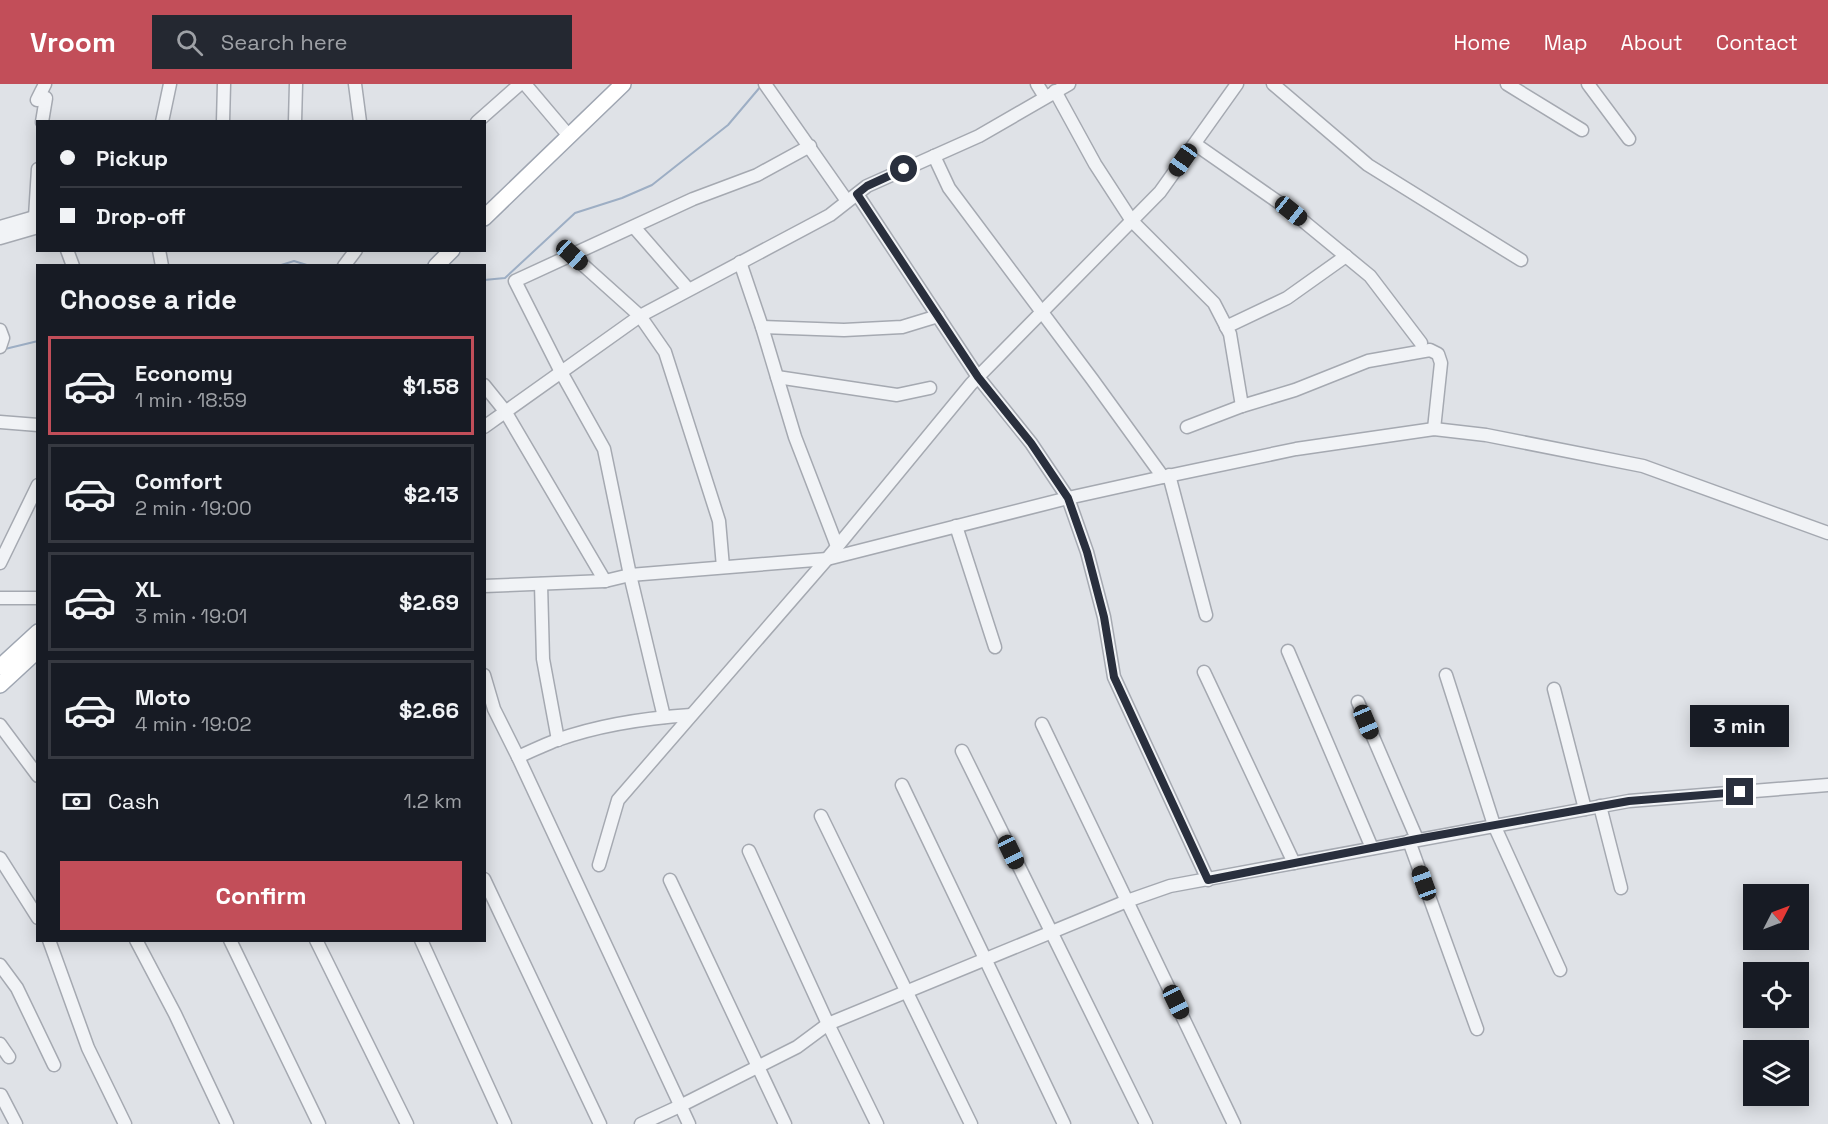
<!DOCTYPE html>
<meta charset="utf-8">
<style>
body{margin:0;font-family:"Space Grotesk",sans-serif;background:#242831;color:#f1f3f6;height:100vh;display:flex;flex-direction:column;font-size:22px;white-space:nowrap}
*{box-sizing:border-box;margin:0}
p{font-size:20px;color:#9ea1a6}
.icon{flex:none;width:33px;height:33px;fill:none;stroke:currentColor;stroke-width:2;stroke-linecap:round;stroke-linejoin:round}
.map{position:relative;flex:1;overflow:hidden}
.panel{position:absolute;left:36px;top:180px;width:450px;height:678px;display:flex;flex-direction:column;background:#171b24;border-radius:0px;box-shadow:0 3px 15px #0003}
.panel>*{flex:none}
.guide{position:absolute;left:36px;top:36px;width:450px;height:132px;border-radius:0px;box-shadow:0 3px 15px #0003;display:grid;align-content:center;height:132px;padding:0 24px;background:#171b24}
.needle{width:39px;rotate:48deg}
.fabs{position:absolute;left:1743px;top:800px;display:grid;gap:12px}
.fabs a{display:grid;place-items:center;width:66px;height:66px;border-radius:0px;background:#171b24;box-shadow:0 3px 15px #0003;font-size:30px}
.end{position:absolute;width:27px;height:27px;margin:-14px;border:8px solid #292f3d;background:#fff;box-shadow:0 0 0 3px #fff}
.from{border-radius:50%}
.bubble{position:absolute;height:42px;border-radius:0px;background:#171b24;box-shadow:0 3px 15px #0003;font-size:20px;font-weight:800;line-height:42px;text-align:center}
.car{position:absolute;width:18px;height:36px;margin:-18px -9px;border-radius:8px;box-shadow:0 0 4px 2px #0007;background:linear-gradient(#222 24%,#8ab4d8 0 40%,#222 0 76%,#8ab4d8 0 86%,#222 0)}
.guide b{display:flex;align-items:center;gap:21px;height:57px;font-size:22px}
.guide b+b{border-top:2px solid #363941}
.guide i{width:15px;height:15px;background:#f1f3f6}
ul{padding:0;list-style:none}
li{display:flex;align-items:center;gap:18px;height:99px;margin:0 12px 9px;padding:0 12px;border:3px solid #363941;border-radius:0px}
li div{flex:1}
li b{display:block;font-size:22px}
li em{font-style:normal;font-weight:800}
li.current{border-color:#c24e59}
li>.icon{width:54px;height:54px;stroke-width:1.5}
h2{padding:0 24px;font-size:27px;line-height:72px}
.pay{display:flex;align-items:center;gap:15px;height:66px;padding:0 24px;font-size:22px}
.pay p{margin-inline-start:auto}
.action{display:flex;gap:12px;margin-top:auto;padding:12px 24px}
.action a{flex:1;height:69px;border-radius:0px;background:#c24e59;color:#fff;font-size:24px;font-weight:800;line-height:69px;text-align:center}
header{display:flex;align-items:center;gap:36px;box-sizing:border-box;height:84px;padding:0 30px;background:#c24e59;color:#fff}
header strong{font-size:28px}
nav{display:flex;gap:33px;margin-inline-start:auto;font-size:21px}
.search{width:420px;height:54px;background:#242831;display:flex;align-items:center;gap:15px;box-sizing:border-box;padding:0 21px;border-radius:0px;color:#9ea1a6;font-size:22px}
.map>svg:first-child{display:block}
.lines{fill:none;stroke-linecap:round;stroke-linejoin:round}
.stream{stroke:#9daec4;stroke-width:2}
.minor-casing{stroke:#a5a9b1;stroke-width:15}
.major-casing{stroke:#9fa6b2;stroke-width:18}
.minor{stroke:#f1f3f6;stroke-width:12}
.major{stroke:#fff;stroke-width:15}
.route{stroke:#292f3d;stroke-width:8}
</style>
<header>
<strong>Vroom</strong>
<div class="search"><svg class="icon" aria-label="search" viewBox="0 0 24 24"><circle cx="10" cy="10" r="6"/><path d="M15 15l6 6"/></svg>Search here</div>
<nav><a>Home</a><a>Map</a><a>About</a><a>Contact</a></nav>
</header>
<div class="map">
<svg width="1828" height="1040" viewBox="0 0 1828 1040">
<rect width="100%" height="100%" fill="#dfe2e7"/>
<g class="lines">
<!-- stream -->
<g class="stream">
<polyline points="278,182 294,177 310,182"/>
<polyline points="484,196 505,194 575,129 622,114 652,101 728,41 761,2"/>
<polyline points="5,265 38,257"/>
</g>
<!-- minor casing -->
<g class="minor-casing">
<g id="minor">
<polyline points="355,0 360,38"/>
<polyline points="525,0 569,52"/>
<polyline points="765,0 847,117"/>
<polyline points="1037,0 1045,13"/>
<polyline points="1273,0 1368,81 1521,176"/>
<polyline points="1507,0 1582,46"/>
<polyline points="1588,0 1629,55"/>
<polyline points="1055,7 1095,80 1132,137 1214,219 1230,250 1242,322"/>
<polyline points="37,16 45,0"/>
<polyline points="42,38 46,14"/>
<polyline points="162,38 170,0"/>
<polyline points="223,38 224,0"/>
<polyline points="295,38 296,0"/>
<polyline points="477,38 520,0"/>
<polyline points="1195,60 1291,127 1370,192 1421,259"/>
<polyline points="934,72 949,104 1092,295 1163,393"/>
<polyline points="857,110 978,293 1031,359 1068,414 1087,468 1104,533 1114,593 1208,796"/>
<polyline points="35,133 38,85"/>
<polyline points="0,143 38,132"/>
<polyline points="634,143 688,205"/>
<polyline points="0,154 38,143"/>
<polyline points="67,166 73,182"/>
<polyline points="159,166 162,182"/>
<polyline points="572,171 640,232 665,268 719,437 723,483"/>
<polyline points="740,178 762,243 795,353 837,462"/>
<polyline points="344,182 356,166"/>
<polyline points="762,243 844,246 902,243 938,232"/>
<polyline points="1226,243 1287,214 1346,172"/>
<polyline points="0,246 3,254 0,263"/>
<polyline points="777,293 897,311 930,304"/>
<polyline points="484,301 505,327 605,497"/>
<polyline points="0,338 38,341"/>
<polyline points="484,343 640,232 830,131 867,102 979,52 1069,0"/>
<polyline points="1187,343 1242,322 1295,306 1368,277 1430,266 1438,270 1441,279 1434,345"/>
<polyline points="1169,391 1206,531"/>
<polyline points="956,442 995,563"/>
<polyline points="0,479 38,401"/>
<polyline points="541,500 543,575 558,656"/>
<polyline points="484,502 605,497 630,491 827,475 1068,414 1163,393 1296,365 1434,345 1486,351 1643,382 1828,449"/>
<polyline points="0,514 38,514"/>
<polyline points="1288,567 1372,764"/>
<polyline points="1204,588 1294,779"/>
<polyline points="484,591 494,625 518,673 689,1040"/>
<polyline points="1446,591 1494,741 1560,886"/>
<polyline points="1554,605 1585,725"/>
<polyline points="1358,618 1417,755"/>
<polyline points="664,633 630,491 604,365 561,288 515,197 693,115 757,91 810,62"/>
<polyline points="1042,640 1234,1040"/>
<polyline points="0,641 38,692"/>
<polyline points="962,667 1146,1040"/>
<path d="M 518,673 C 531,667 544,661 557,656 C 599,641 646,634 691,631"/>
<polyline points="902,701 1064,1040"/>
<polyline points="1600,722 1621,804"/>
<polyline points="821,732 971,1040"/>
<polyline points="1409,757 1477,945"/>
<polyline points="749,767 828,940 877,1040"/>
<polyline points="0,774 38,834"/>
<polyline points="599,781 618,716 827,475 971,300 1160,108 1237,0"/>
<polyline points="484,795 600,1040"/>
<polyline points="670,796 785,1040"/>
<polyline points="49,856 88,964 125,1040"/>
<polyline points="136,856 175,930 227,1040"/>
<polyline points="230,856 319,1040"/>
<polyline points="316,856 407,1040"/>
<polyline points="421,856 505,1040"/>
<polyline points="0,881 17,904 54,981"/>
<polyline points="0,960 9,973"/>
<polyline points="1,1011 16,1040"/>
<polyline points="641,1040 680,1022 797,963 828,940 1127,817 1170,802 1629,717 1828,701"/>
</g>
</g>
<!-- major casing -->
<g class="major-casing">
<g id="major">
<polyline points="484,134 623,0"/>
<polyline points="436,182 452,166"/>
<polyline points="0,583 38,548"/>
<polyline points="0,601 38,566"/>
</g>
</g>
<!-- minor -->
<use href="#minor" class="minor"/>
<!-- major -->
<use href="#major" class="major"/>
</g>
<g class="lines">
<!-- route -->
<polyline class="route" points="904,85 867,102 857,110 978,293 1031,359 1068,414 1087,468 1104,533 1114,593 1208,796 1417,755 1629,717 1740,708"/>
</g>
</svg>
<div class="fabs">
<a><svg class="needle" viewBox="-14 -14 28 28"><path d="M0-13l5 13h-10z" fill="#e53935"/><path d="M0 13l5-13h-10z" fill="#9ea1a6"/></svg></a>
<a><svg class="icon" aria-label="locate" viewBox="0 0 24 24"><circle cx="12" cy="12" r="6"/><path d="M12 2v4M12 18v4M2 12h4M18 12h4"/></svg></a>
<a><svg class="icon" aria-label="layers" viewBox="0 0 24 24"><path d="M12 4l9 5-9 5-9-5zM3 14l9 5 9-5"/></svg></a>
</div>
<i class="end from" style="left:904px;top:85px"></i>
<i class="end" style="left:1740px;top:708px"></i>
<div class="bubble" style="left:1690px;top:621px;width:99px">3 min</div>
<i class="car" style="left:1183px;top:76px;rotate:215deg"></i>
<i class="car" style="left:1291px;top:127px;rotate:129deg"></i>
<i class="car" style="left:572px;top:171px;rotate:132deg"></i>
<i class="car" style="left:1366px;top:638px;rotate:157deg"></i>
<i class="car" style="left:1011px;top:768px;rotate:154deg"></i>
<i class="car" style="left:1424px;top:799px;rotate:340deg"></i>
<i class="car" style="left:1176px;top:918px;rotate:154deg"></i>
<div class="guide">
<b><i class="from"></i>Pickup</b>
<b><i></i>Drop-off</b>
</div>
<section class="panel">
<h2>Choose a ride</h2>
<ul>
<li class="current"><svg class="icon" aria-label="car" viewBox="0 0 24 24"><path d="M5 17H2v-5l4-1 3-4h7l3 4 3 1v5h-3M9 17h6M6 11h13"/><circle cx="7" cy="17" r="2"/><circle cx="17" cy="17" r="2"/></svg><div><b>Economy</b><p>1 min · 18:59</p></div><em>$1.58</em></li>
<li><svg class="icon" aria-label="car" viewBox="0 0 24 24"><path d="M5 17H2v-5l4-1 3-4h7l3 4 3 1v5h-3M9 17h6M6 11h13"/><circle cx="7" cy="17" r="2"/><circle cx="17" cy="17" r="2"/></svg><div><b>Comfort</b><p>2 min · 19:00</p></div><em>$2.13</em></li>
<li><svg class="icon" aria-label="car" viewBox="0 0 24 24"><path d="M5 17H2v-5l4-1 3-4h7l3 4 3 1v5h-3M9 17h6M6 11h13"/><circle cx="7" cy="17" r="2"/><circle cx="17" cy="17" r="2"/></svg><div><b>XL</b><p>3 min · 19:01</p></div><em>$2.69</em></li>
<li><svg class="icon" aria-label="car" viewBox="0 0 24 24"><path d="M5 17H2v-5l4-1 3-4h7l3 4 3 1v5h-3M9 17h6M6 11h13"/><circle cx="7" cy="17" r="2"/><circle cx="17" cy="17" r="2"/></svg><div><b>Moto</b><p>4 min · 19:02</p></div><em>$2.66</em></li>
</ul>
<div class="pay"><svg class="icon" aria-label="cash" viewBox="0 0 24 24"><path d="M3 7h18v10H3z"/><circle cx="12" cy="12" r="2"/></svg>Cash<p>1.2 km</p></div>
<div class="action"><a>Confirm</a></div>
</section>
</div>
